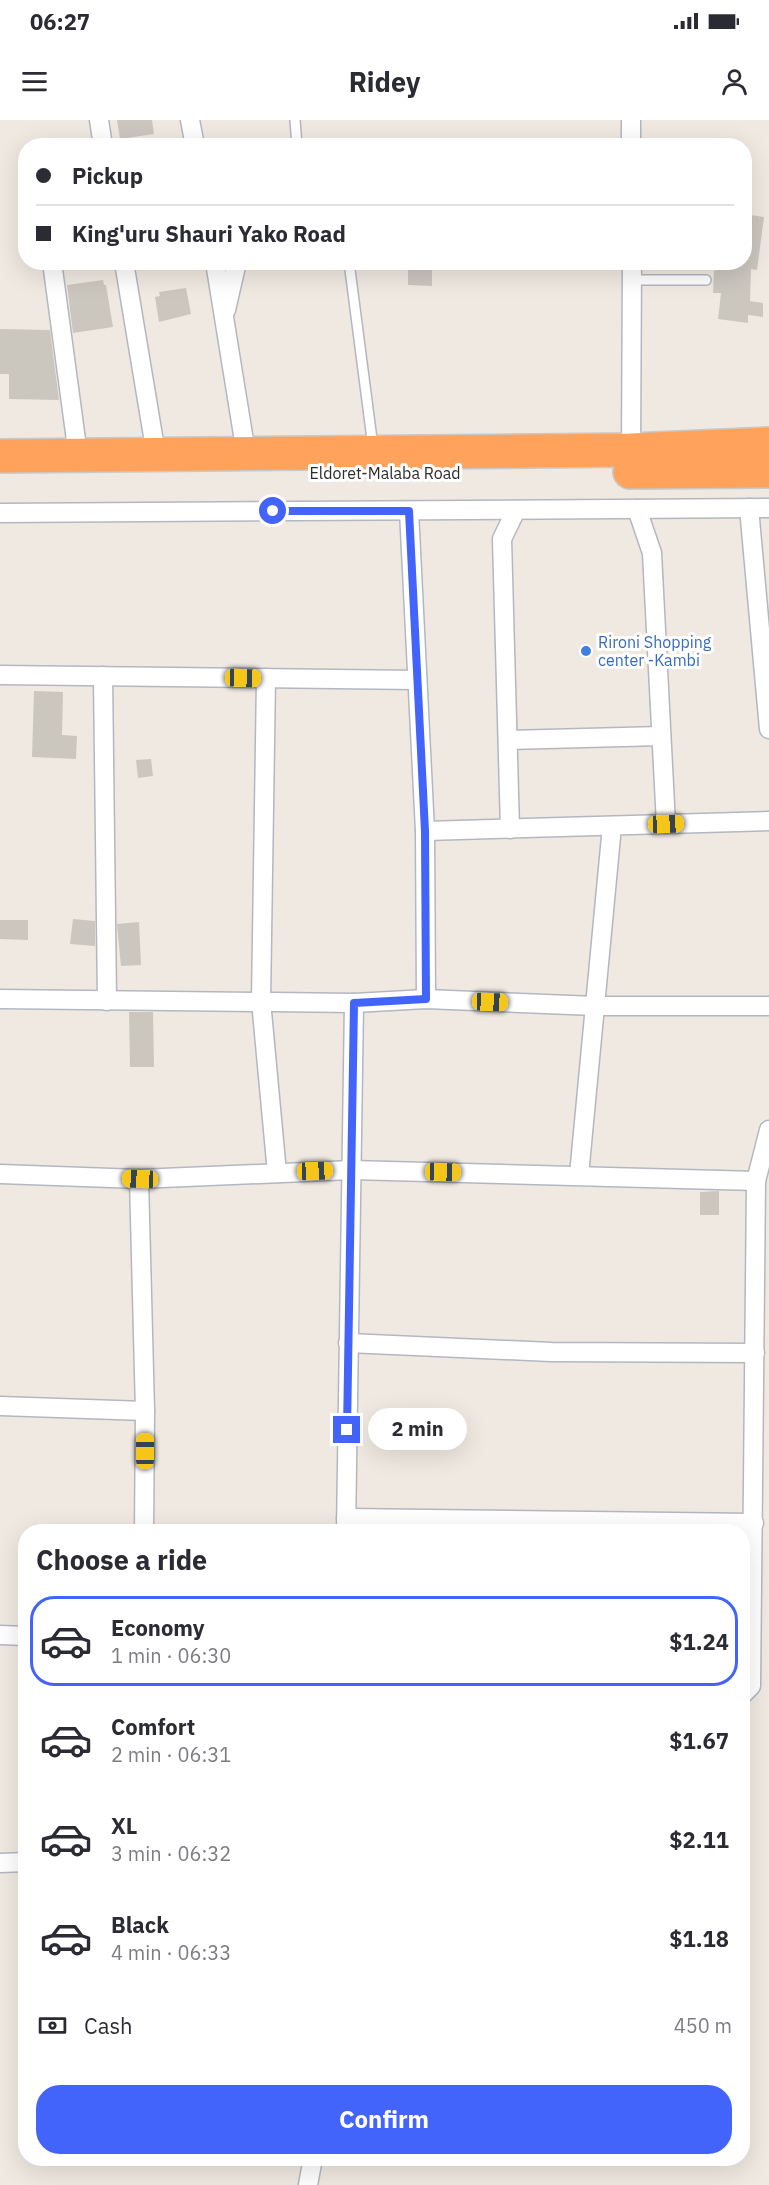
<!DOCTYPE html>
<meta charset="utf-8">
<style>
body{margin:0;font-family:"IBM Plex Sans",sans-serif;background:#f2f2f3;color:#2b2b33;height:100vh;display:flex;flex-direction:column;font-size:22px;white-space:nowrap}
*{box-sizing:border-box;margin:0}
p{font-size:20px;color:#7c7c81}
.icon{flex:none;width:33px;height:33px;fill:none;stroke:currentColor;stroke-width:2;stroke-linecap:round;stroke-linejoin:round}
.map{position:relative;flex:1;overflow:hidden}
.details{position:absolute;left:18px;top:1404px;width:732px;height:642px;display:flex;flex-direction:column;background:#fff;border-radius:24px;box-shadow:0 6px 24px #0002}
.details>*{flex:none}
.guide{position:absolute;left:18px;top:18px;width:734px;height:132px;border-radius:24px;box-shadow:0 6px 24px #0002;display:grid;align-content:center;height:132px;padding:0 18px;background:#fff}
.end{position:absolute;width:27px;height:27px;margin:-14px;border:8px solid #4264fb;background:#fff;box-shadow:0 0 0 3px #fff}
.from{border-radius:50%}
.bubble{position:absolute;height:42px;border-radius:21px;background:#fff;box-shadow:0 6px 24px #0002;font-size:20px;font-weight:700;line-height:42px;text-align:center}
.car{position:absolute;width:18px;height:36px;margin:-18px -9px;border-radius:8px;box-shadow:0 0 4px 2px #0007;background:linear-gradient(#f5c518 24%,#345 0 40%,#f5c518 0 76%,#345 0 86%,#f5c518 0)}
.guide b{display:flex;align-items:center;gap:21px;height:57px;font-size:22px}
.guide b+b{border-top:2px solid #e1e1e2}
.guide i{width:15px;height:15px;background:#2b2b33}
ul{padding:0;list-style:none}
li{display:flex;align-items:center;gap:18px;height:90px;margin:0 12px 9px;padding:0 6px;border:3px solid transparent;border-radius:24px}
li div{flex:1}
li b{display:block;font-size:22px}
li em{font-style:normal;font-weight:700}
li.current{border-color:#4264fb}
li>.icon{width:54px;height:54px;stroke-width:1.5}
h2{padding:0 18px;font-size:27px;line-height:72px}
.pay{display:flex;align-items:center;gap:15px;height:66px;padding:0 18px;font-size:22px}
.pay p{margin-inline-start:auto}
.action{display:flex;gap:12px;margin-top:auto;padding:12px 18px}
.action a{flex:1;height:69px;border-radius:24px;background:#4264fb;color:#fff;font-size:24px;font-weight:700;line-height:69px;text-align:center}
.status{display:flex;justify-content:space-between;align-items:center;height:42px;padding:0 30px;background:#fff;direction:ltr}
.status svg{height:16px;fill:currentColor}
header{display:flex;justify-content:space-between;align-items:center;height:78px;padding:0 18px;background:#fff;font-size:27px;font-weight:700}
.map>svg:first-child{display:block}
.building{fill:#cbc7bf}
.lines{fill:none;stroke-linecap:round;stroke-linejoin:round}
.lane-casing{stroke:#b4b7c1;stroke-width:12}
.street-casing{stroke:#b4b7c1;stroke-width:21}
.highway-casing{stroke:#c9c9c9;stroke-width:36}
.lane{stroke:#fff;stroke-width:9}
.street{stroke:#fff;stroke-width:18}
.highway{stroke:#ffa35c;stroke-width:33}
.route{stroke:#4264fb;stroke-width:8}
.shop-dot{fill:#3f7fe0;stroke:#fff;stroke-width:2}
.labels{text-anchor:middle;stroke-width:6;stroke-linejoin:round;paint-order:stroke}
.street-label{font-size:16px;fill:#2e2e2e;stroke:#fff}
.shop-label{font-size:16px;fill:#366cbe;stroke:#fff;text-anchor:start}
</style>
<div class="status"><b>06:27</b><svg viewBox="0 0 49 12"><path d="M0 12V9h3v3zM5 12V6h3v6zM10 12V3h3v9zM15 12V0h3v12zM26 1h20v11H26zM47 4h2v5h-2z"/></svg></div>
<header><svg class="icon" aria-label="menu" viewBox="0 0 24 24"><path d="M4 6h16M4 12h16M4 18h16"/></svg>Ridey<svg class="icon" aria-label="person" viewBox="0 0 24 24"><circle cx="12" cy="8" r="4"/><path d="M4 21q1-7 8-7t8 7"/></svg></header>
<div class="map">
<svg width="769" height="2065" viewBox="0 0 769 2065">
<rect width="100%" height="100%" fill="#efe9e1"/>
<!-- building -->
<g class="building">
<polygon points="117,0 152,0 154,14 120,19"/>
<polygon points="744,94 764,97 757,150 751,149 750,181 763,183 763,197 748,195 748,203 718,199 721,173 713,173 714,150 716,151 718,142 744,142"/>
<polygon points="408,142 432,142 432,166 408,165"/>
<polygon points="103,160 104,165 106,165 113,207 73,213 67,165"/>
<polygon points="186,168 191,194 159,202 155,177 160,176 159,172"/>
<polygon points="0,209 50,210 59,280 9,279 9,254 0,254"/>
<polygon points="34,571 63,572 62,615 77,616 76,639 32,637"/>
<polygon points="151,639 153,656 138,658 136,640"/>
<polygon points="73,799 95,801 95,826 70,824"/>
<polygon points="0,800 28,800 28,820 0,819"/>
<polygon points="139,802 141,845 121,846 117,804"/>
<polygon points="129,892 153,892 154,947 130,947"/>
<polygon points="719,1071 719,1095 700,1095 700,1072"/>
</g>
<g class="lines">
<!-- lane casing -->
<g class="lane-casing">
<g id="lane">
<polyline points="295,0 297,26"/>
<polyline points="349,142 373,327"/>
<polyline points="632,160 706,160"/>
</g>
</g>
<!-- street casing -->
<g class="street-casing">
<g id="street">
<polyline points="99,0 103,26"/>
<polyline points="190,0 195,26"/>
<polyline points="631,0 631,26"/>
<polyline points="52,142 78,335"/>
<polyline points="124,142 156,334"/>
<polyline points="215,142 246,333"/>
<polyline points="226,190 237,142"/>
<polyline points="631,330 632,142"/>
<polyline points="749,388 769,609"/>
<polyline points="637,389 652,433 666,704"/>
<polyline points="409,391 425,711 426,879"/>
<polyline points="0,393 769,388"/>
<polyline points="0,555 417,560"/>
<polyline points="103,556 107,881"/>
<polyline points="266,558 261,881 277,1053"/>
<polyline points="508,620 661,616"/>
<polyline points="510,709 502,419 516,390"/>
<polyline points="425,711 769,701"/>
<polyline points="0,879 354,883 426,879 595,886 769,886"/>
<polyline points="0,1054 139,1059 352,1050 756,1061"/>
<polyline points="579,1055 612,706"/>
<polyline points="139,1059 145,1291 144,1412"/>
<polyline points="348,1223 551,1232 755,1233"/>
<polyline points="0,1286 145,1291"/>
<polyline points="346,1398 754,1403"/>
<polyline points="346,1412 354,883"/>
<polyline points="0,1515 26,1516"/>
<polyline points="742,1575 751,1566 756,1061 769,1010"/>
<polyline points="0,1743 26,1742"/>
<polyline points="308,2065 313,2038"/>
</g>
</g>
<!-- highway casing -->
<g class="highway-casing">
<g id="highway">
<polyline points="0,336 631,330 769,324"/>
<polyline points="630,352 769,351"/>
</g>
</g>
<!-- lane -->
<use href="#lane" class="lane"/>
<!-- street -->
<use href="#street" class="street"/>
<!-- highway -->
<use href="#highway" class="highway"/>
</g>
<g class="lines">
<!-- route -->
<polyline class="route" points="273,391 409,391 425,711 426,879 354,883 347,1310"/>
</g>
<!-- markers -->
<circle class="shop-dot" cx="586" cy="531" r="6"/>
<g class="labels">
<!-- street labels -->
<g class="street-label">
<text x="385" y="359">Eldoret-Malaba Road</text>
</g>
<!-- shop labels -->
<g class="shop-label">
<text x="598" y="528">Rironi Shopping<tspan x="598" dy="18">center -Kambi</tspan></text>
</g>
</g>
</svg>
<i class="end from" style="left:273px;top:391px"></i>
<i class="end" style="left:347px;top:1310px"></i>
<div class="bubble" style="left:368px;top:1288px;width:99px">2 min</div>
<i class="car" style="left:243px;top:558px;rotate:91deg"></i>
<i class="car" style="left:666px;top:704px;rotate:88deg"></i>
<i class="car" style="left:490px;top:882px;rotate:92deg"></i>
<i class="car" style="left:315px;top:1051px;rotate:88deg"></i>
<i class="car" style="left:443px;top:1052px;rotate:91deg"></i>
<i class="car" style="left:140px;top:1059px;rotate:272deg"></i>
<i class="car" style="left:145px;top:1331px;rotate:0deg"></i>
<div class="guide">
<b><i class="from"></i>Pickup</b>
<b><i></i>King'uru Shauri Yako Road</b>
</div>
<section class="details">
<h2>Choose a ride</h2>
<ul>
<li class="current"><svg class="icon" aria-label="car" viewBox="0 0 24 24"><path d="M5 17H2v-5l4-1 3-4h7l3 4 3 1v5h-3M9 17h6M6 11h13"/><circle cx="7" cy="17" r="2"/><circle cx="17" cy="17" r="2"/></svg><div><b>Economy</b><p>1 min · 06:30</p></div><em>$1.24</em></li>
<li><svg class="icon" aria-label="car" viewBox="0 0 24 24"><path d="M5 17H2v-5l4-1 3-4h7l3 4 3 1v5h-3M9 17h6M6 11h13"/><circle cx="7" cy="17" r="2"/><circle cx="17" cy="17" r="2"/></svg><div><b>Comfort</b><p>2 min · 06:31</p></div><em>$1.67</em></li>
<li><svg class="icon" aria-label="car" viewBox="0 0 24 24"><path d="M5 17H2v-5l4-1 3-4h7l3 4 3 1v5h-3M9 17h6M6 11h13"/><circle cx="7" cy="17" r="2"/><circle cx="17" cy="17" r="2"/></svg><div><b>XL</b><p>3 min · 06:32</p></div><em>$2.11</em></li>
<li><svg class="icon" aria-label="car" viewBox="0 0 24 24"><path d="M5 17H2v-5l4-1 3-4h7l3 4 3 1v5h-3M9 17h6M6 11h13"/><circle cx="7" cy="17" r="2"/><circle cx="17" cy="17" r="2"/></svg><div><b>Black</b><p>4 min · 06:33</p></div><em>$1.18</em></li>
</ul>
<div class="pay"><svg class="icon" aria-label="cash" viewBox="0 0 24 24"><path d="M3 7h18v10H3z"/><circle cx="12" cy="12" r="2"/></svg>Cash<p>450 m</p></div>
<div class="action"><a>Confirm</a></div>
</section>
</div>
